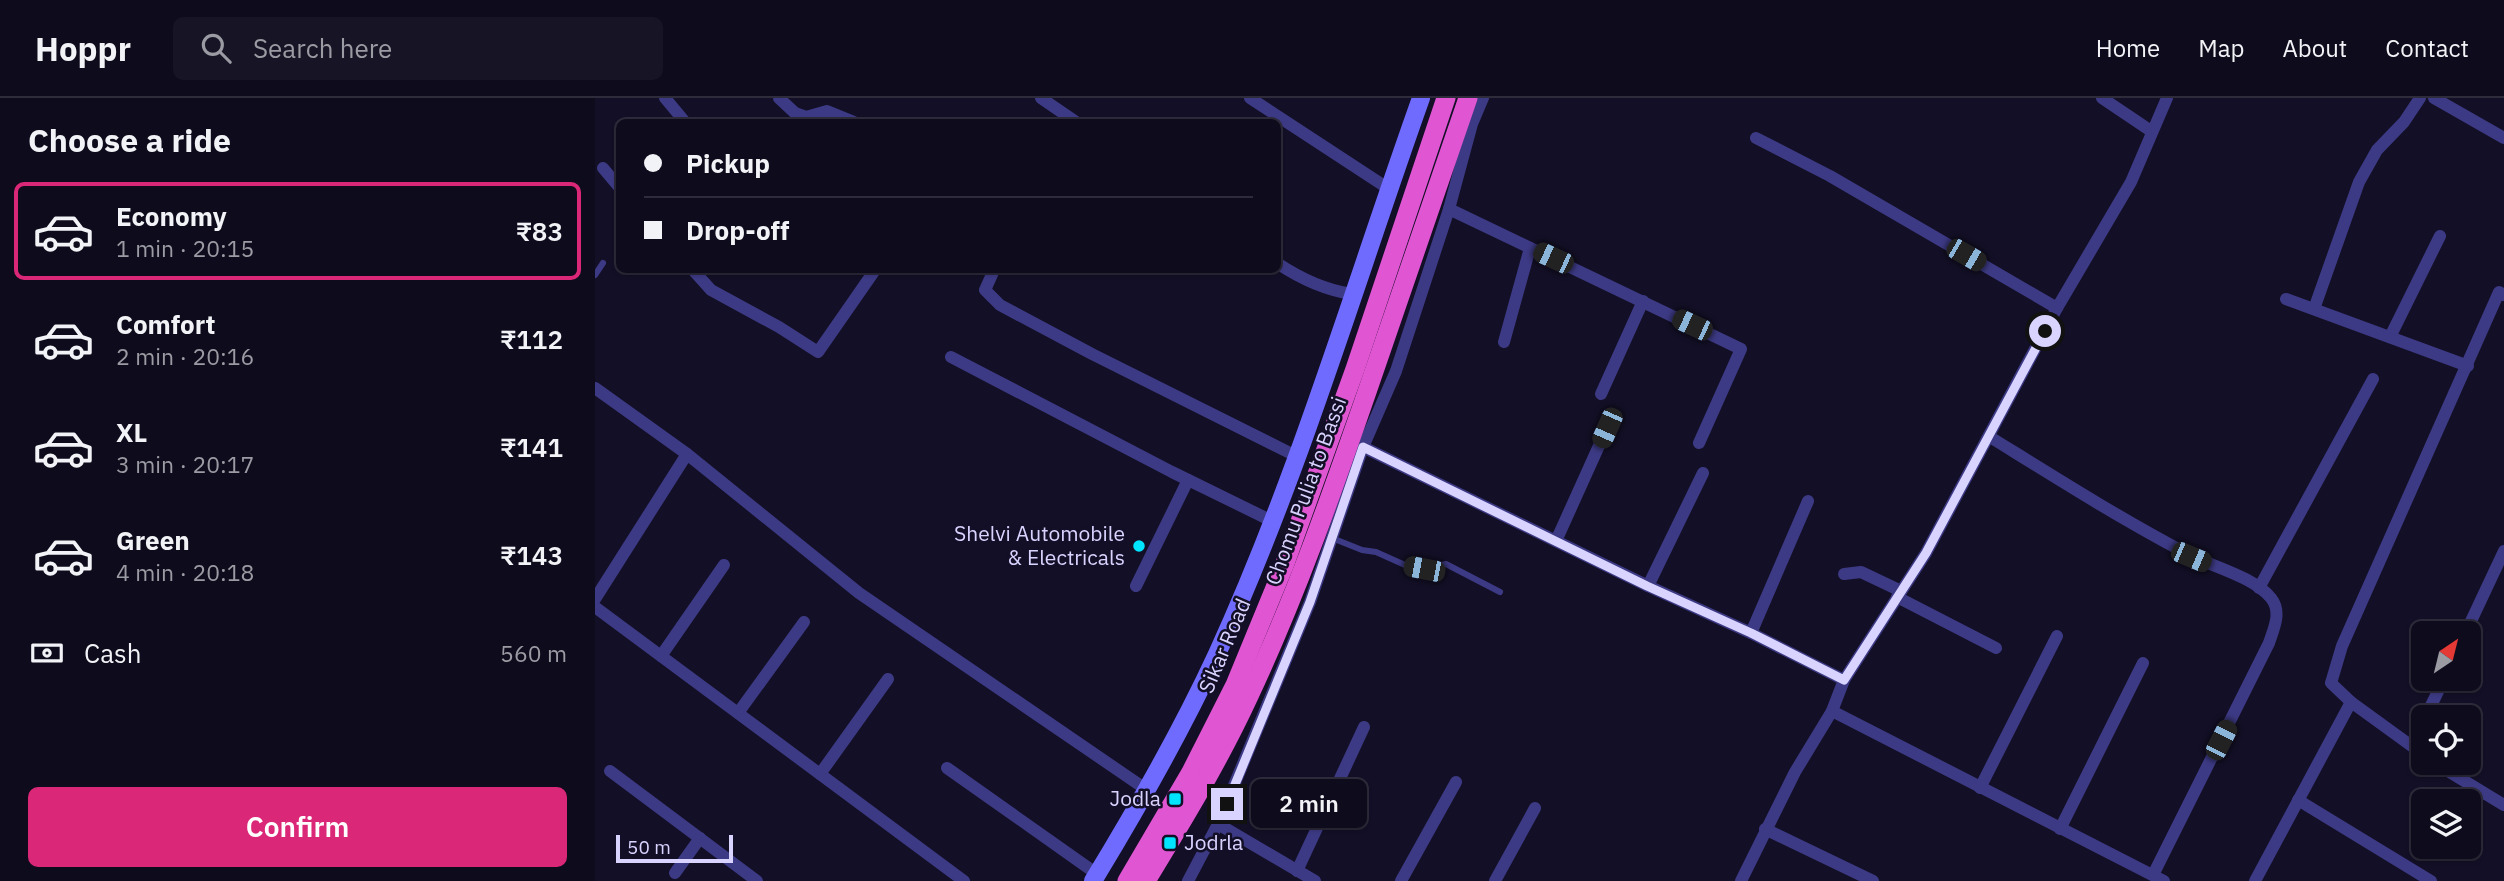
<!DOCTYPE html>
<meta charset="utf-8">
<style>
body{margin:0;font-family:"IBM Plex Sans",sans-serif;background:#171425;color:#f1f3f6;height:100vh;display:flex;flex-direction:column;font-size:26px;white-space:nowrap}
*{box-sizing:border-box;margin:0}
p{font-size:23px;color:#9b9ba3}
.icon{flex:none;width:38px;height:38px;fill:none;stroke:currentColor;stroke-width:2;stroke-linecap:round;stroke-linejoin:round}
.map{position:relative;flex:1;overflow:hidden}
.details{display:flex;flex-direction:column;background:#0e0b1c;width:595px}
.details>*{flex:none}
.top-card{position:absolute;left:21px;top:21px;width:665px;height:154px;border-radius:10px;box-shadow:0 2px 5px #0004,0 0 0 2px #2e2b3b;display:grid;align-content:center;height:154px;padding:0 28px;background:#0e0b1c}
.needle{width:46px;rotate:35deg}
.fabs{position:absolute;left:1816px;top:523px;display:grid;gap:14px}
.fabs a{display:grid;place-items:center;width:70px;height:70px;border-radius:10px;background:#0e0b1c;box-shadow:0 2px 5px #0004,0 0 0 2px #2e2b3b;font-size:35px}
.scale{position:absolute;left:21px;bottom:18px;width:117px;box-sizing:border-box;padding-left:7px;border:4px solid #d9d4ff;border-top:0;font-size:19px;line-height:24px;white-space:nowrap;color:#d9d4ff;-webkit-text-stroke:5px #130f26;paint-order:stroke}
.end{position:absolute;width:32px;height:32px;margin:-16px;border:9px solid #d9d4ff;background:#111;box-shadow:0 0 0 4px #111}
.from{border-radius:50%}
.bubble{position:absolute;height:49px;border-radius:10px;background:#0e0b1c;box-shadow:0 2px 5px #0004,0 0 0 2px #2e2b3b;font-size:23px;font-weight:600;line-height:49px;text-align:center}
.car{position:absolute;width:21px;height:42px;margin:-21px -10px;border-radius:9px;box-shadow:0 0 5px 2px #0007;background:linear-gradient(#222 24%,#8ab4d8 0 40%,#222 0 76%,#8ab4d8 0 86%,#222 0)}
.top-card b{display:flex;align-items:center;gap:24px;height:66px;font-size:26px}
.top-card b+b{border-top:2px solid #2e2b3b}
.top-card i{width:18px;height:18px;background:#f1f3f6}
ul{padding:0;list-style:none}
li{display:flex;align-items:center;gap:21px;height:98px;margin:0 14px 10px;padding:0 14px;border:4px solid transparent;border-radius:10px}
li div{flex:1}
li b{display:block;font-size:26px}
li em{font-style:normal;font-weight:600}
li.current{border-color:#db2777}
li>.icon{width:63px;height:63px;stroke-width:1.5}
h2{padding:0 28px;font-size:32px;line-height:84px}
.pay{display:flex;align-items:center;gap:18px;height:77px;padding:0 28px;font-size:26px}
.pay p{margin-inline-start:auto}
.primary-button{display:flex;gap:14px;margin-top:auto;padding:14px 28px}
.primary-button a{flex:1;height:80px;border-radius:10px;background:#db2777;color:#fff;font-size:28px;font-weight:600;line-height:80px;text-align:center}
header{display:flex;align-items:center;gap:42px;box-sizing:border-box;height:98px;padding:0 35px;background:#0e0b1c;border-bottom:2px solid #2e2b3b}
header strong{font-size:33px}
nav{display:flex;gap:38px;margin-inline-start:auto;font-size:24px}
.search{width:490px;height:63px;background:#171425;display:flex;align-items:center;gap:18px;box-sizing:border-box;padding:0 24px;border-radius:10px;color:#9b9ba3;font-size:26px}
main{display:flex;flex:1;min-height:0}
.map>svg:first-child{display:block}
.lines{fill:none;stroke-linecap:round;stroke-linejoin:round}
.service{stroke:#3d3a85;stroke-width:6}
.minor{stroke:#3d3a85;stroke-width:12}
.secondary{stroke:#6f6bff;stroke-width:18}
.trunk{stroke:#e055d1;stroke-width:19}
.route{stroke:#d9d4ff;stroke-width:9}
.poi-dot{fill:#00e5ff;stroke:#130f26;stroke-width:2.5}
.labels{text-anchor:middle;stroke-width:5;stroke-linejoin:round;paint-order:stroke}
.street-label{font-size:21px;fill:#d9d4ff;stroke:#130f26}
.poi-label{font-size:21px;fill:#d9d4ff;stroke:#130f26;text-anchor:end}
</style>
<header>
<strong>Hoppr</strong>
<div class="search"><svg class="icon" aria-label="search" viewBox="0 0 24 24"><circle cx="10" cy="10" r="6"/><path d="M15 15l6 6"/></svg>Search here</div>
<nav><a>Home</a><a>Map</a><a>About</a><a>Contact</a></nav>
</header>
<main>
<section class="details">
<h2>Choose a ride</h2>
<ul>
<li class="current"><svg class="icon" aria-label="car" viewBox="0 0 24 24"><path d="M5 17H2v-5l4-1 3-4h7l3 4 3 1v5h-3M9 17h6M6 11h13"/><circle cx="7" cy="17" r="2"/><circle cx="17" cy="17" r="2"/></svg><div><b>Economy</b><p>1 min · 20:15</p></div><em>₹83</em></li>
<li><svg class="icon" aria-label="car" viewBox="0 0 24 24"><path d="M5 17H2v-5l4-1 3-4h7l3 4 3 1v5h-3M9 17h6M6 11h13"/><circle cx="7" cy="17" r="2"/><circle cx="17" cy="17" r="2"/></svg><div><b>Comfort</b><p>2 min · 20:16</p></div><em>₹112</em></li>
<li><svg class="icon" aria-label="car" viewBox="0 0 24 24"><path d="M5 17H2v-5l4-1 3-4h7l3 4 3 1v5h-3M9 17h6M6 11h13"/><circle cx="7" cy="17" r="2"/><circle cx="17" cy="17" r="2"/></svg><div><b>XL</b><p>3 min · 20:17</p></div><em>₹141</em></li>
<li><svg class="icon" aria-label="car" viewBox="0 0 24 24"><path d="M5 17H2v-5l4-1 3-4h7l3 4 3 1v5h-3M9 17h6M6 11h13"/><circle cx="7" cy="17" r="2"/><circle cx="17" cy="17" r="2"/></svg><div><b>Green</b><p>4 min · 20:18</p></div><em>₹143</em></li>
</ul>
<div class="pay"><svg class="icon" aria-label="cash" viewBox="0 0 24 24"><path d="M3 7h18v10H3z"/><circle cx="12" cy="12" r="2"/></svg>Cash<p>560 m</p></div>
<div class="primary-button"><a>Confirm</a></div>
</section>
<div class="map">
<svg width="1909" height="783" viewBox="0 0 1909 783">
<rect width="100%" height="100%" fill="#130f26"/>
<g class="lines">
<!-- service -->
<g class="service">
<polyline points="0,177 8,165"/>
<polyline points="737,440 767,452 781,454 810,467 829,471 851,466 905,494"/>
</g>
<!-- minor -->
<g class="minor">
<polyline points="70,0 90,24"/>
<polyline points="184,0 200,15 211,19 232,13 259,24"/>
<polyline points="446,0 481,24"/>
<polyline points="655,0 794,91"/>
<polyline points="1507,0 1556,33"/>
<polyline points="1839,0 1909,40"/>
<polyline points="1161,40 1235,78 1462,210"/>
<polyline points="8,70 24,89"/>
<polyline points="854,111 1146,251 1104,345"/>
<path d="M 682,165 C 706,181 729,192 757,196"/>
<polyline points="98,172 116,192 184,229 223,254 280,172"/>
<polyline points="399,172 390,192 405,207 497,256 701,358"/>
<polyline points="1691,201 1873,268"/>
<polyline points="1719,211 1764,84 1782,52 1809,24 1825,0"/>
<polyline points="1795,239 1845,138"/>
<polyline points="909,244 935,150"/>
<polyline points="356,259 577,374 677,423"/>
<polyline points="0,290 92,356 264,495 552,692"/>
<polyline points="1006,296 1048,203"/>
<path d="M 1395,339 C 1458,378 1521,418 1587,453 C 1613,468 1657,477 1676,500 C 1687,514 1679,530 1674,545 L 1558,777"/>
<polyline points="768,349 1053,488 1156,535 1249,582 1237,613 1200,674 1146,783"/>
<polyline points="961,443 1012,330"/>
<polyline points="1249,476 1266,474 1306,493"/>
<polyline points="541,488 593,382"/>
<polyline points="1053,488 1108,375"/>
<polyline points="1664,490 1778,281"/>
<polyline points="1302,499 1401,550"/>
<polyline points="0,501 92,356"/>
<polyline points="0,509 369,783"/>
<polyline points="1156,535 1213,403"/>
<polyline points="1870,536 1909,453"/>
<polyline points="66,558 129,467"/>
<polyline points="1249,582 1331,455 1462,210 1536,84 1572,0"/>
<polyline points="1756,604 1736,585 1747,548 1904,194 1909,197"/>
<polyline points="1237,613 1569,783"/>
<polyline points="143,615 209,524"/>
<polyline points="1830,620 1849,581"/>
<polyline points="1816,647 1829,623"/>
<polyline points="1840,665 1909,707"/>
<polyline points="352,670 502,776"/>
<polyline points="15,673 162,783"/>
<polyline points="225,676 293,581"/>
<polyline points="1385,690 1462,538"/>
<polyline points="1703,702 1836,783"/>
<polyline points="623,726 720,783"/>
<polyline points="1170,731 1278,783"/>
<polyline points="1465,731 1548,565"/>
<polyline points="702,773 769,629"/>
<polyline points="80,775 105,740"/>
<polyline points="593,783 623,726 715,504 768,349 801,273 854,111 877,26 888,0"/>
<polyline points="806,783 861,684"/>
<polyline points="900,783 940,710"/>
<polyline points="1660,783 1756,604 1829,657"/>
</g>
<!-- secondary -->
<path class="secondary" d="M 498,783 C 543,709 586,634 622,556 C 704,377 760,185 826,0"/>
<!-- trunk -->
<g class="trunk">
<polyline points="532,783 596,674 640,587 689,468 760,271 851,0"/>
<path d="M 551,783 C 588,722 624,663 654,598 C 701,498 737,395 773,291 C 806,194 840,97 873,0"/>
</g>
</g>
<g class="lines">
<!-- route -->
<polyline class="route" points="632,706 715,504 768,349 1052,488 1156,535 1249,582 1331,455 1450,233"/>
</g>
<!-- markers -->
<g class="poi-dot">
<circle cx="544" cy="448" r="7"/>
<rect x="573" y="694" width="14" height="14" rx="3.5"/>
<rect x="568" y="738" width="14" height="14" rx="3.5"/>
</g>
<g class="labels">
<!-- street labels -->
<g class="street-label">
<text transform="translate(711 393) rotate(-70)" y="7">Chomu Pulia to Bassi</text>
<text transform="translate(630 548) rotate(-67)" y="7">Sikar Road</text>
</g>
<!-- poi labels -->
<g class="poi-label">
<text x="530" y="443">Shelvi Automobile<tspan x="530" dy="24">&amp; Electricals</tspan></text>
<text x="566" y="708">Jodla</text>
<text x="589" y="752" text-anchor="start">Jodrla</text>
</g>
</g>
</svg>
<div class="fabs">
<a><svg class="needle" viewBox="-14 -14 28 28"><path d="M0-13l5 13h-10z" fill="#e53935"/><path d="M0 13l5-13h-10z" fill="#9b9ba3"/></svg></a>
<a><svg class="icon" aria-label="locate" viewBox="0 0 24 24"><circle cx="12" cy="12" r="6"/><path d="M12 2v4M12 18v4M2 12h4M18 12h4"/></svg></a>
<a><svg class="icon" aria-label="layers" viewBox="0 0 24 24"><path d="M12 4l9 5-9 5-9-5zM3 14l9 5 9-5"/></svg></a>
</div>
<div class="scale">50 m</div>
<i class="end from" style="left:1450px;top:233px"></i>
<i class="end" style="left:632px;top:706px"></i>
<div class="bubble" style="left:656px;top:681px;width:116px">2 min</div>
<i class="car" style="left:1371px;top:157px;rotate:120deg"></i>
<i class="car" style="left:958px;top:160px;rotate:295deg"></i>
<i class="car" style="left:1097px;top:227px;rotate:295deg"></i>
<i class="car" style="left:1012px;top:330px;rotate:204deg"></i>
<i class="car" style="left:1596px;top:459px;rotate:113deg"></i>
<i class="car" style="left:829px;top:471px;rotate:281deg"></i>
<i class="car" style="left:1626px;top:642px;rotate:27deg"></i>
<div class="top-card">
<b><i class="from"></i>Pickup</b>
<b><i></i>Drop-off</b>
</div>
</div>
</main>
